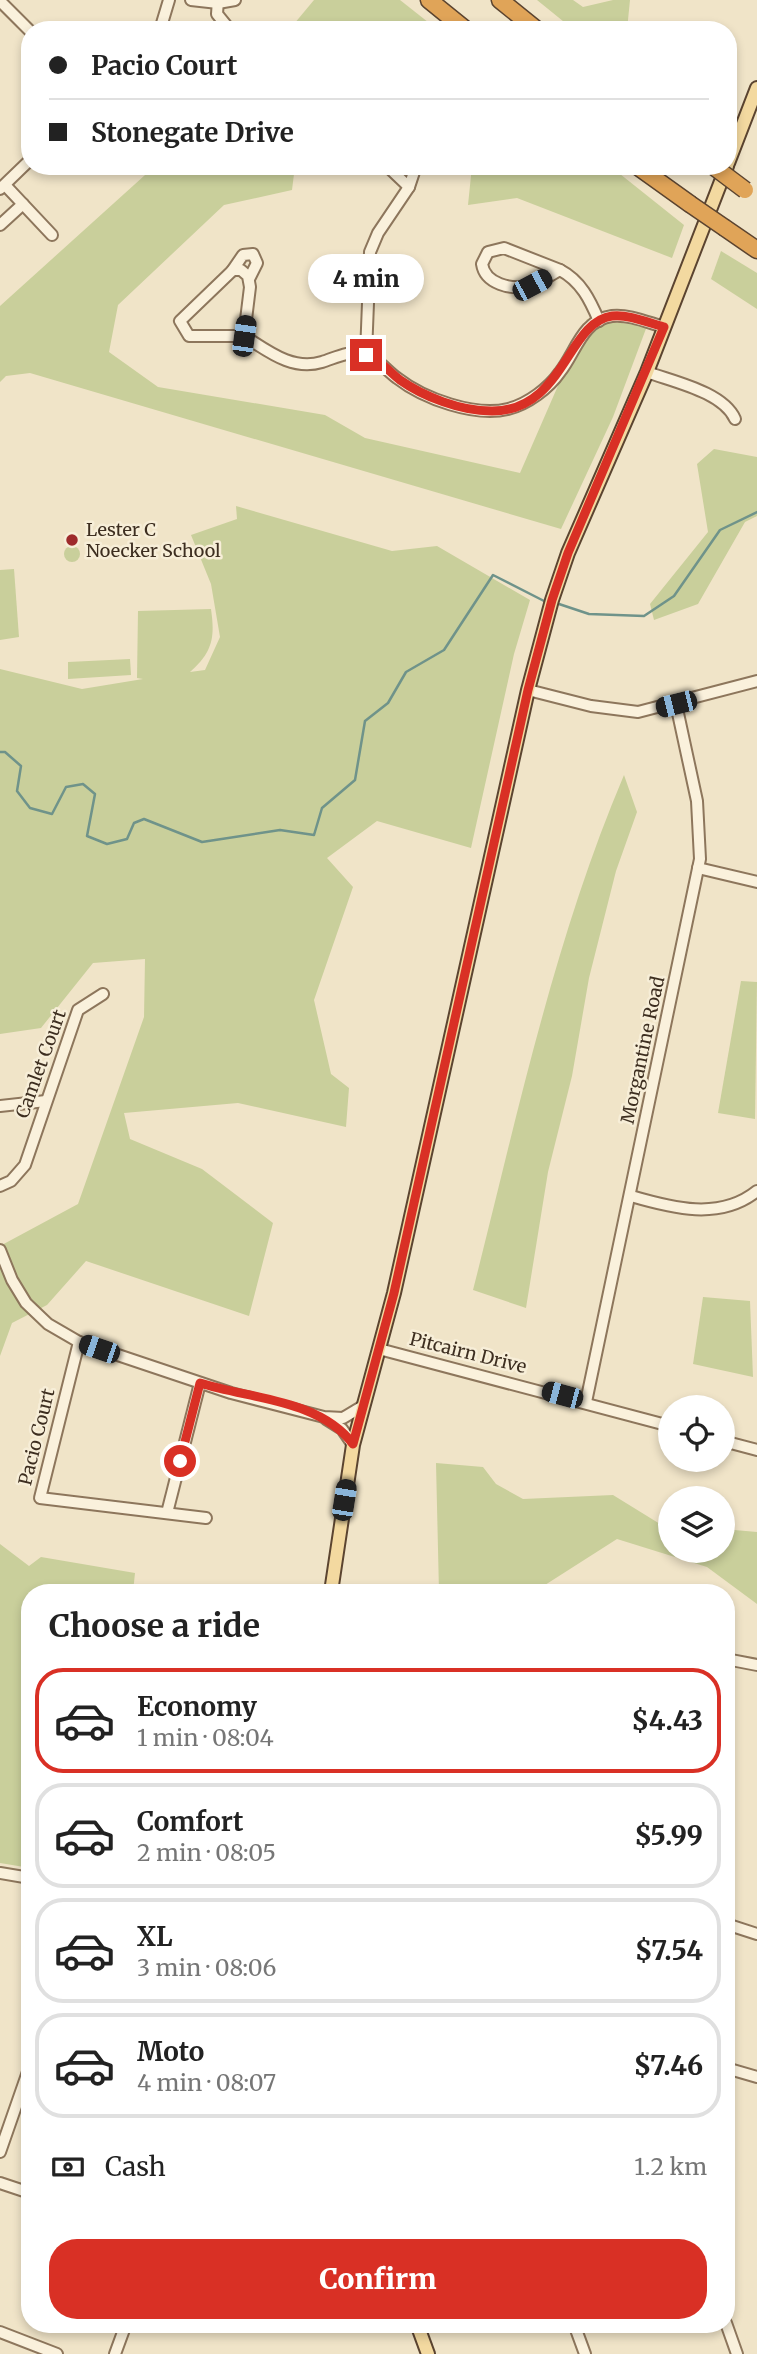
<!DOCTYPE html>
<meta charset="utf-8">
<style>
body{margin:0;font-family:Merriweather,serif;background:#f2f2f2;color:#222;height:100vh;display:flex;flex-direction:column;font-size:26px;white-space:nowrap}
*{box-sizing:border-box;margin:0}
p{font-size:23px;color:#767676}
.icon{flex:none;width:38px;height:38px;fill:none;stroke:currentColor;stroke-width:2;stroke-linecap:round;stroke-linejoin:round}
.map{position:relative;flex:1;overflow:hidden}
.drawer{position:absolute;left:21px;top:1584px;width:714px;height:749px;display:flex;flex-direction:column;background:#fff;border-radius:28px;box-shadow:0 4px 10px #0003}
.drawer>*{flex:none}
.banner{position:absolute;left:21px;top:21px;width:716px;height:154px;border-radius:28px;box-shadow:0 4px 10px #0003;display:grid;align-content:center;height:154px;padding:0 28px;background:#fff}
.fabs{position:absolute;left:658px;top:1395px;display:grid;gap:14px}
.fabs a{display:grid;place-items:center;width:77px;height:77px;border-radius:50%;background:#fff;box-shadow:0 4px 10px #0003;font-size:35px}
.end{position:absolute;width:32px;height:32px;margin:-16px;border:9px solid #d93025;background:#fff;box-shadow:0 0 0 4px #fff}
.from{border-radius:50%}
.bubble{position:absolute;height:49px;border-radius:24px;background:#fff;box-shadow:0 4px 10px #0003;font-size:23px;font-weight:800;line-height:49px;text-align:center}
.car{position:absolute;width:21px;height:42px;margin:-21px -10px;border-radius:9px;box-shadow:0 0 5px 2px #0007;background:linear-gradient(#222 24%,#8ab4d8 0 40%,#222 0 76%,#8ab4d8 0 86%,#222 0)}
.banner b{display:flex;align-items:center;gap:24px;height:66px;font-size:26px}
.banner b+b{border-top:2px solid #e0e0e0}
.banner i{width:18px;height:18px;background:#222}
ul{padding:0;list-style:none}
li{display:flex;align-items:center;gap:21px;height:105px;margin:0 14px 10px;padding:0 14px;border:4px solid #e0e0e0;border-radius:28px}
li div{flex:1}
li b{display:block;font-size:26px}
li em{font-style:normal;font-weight:800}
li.current{border-color:#d93025}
li>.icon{width:63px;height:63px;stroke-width:1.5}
h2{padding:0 28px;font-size:32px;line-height:84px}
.pay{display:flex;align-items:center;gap:18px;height:77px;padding:0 28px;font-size:26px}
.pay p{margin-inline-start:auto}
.primary-button{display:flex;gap:14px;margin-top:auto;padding:14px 28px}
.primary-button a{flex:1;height:80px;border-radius:28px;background:#d93025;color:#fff;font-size:28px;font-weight:800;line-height:80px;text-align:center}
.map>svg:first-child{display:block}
.green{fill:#c9cf9b}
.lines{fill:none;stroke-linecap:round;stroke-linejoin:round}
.stream{stroke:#6f938a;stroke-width:2.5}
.minor-casing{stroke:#8d765c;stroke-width:14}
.major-casing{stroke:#5b4430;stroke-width:16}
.highway-casing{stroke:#5b4430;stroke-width:19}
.minor{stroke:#faf1dc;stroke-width:10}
.major{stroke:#f3d9a0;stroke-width:12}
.highway{stroke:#e0a458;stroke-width:16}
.highway-bridge-casing{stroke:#5b4430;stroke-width:19;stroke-linecap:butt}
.highway-bridge{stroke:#e0a458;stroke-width:16}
.route{stroke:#d93025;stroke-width:9}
.poi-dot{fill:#9e2a2b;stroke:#f7eed8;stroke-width:2.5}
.labels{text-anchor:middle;stroke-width:5;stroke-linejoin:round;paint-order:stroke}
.poi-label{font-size:18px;fill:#3d2e20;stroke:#f7eed8;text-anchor:start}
.street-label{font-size:18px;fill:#3d2e20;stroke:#f7eed8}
</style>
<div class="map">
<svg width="757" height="2354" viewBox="0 0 757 2354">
<rect width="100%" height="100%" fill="#f0e4c8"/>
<!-- green -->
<g class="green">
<polygon points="314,0 400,0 438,30 289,30"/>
<polygon points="537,0 573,0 583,7 613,0 630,0 627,30 574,30"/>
<polygon points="155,166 295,166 292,190 224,205 118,305 109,352 158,387 325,415 365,438 520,473 587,319 647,326 613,417 561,529 30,373 6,376 0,382 0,306"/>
<polygon points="472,166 610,166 684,225 672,258 517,198 468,205"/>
<polygon points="721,251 757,273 757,309 711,279"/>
<polygon points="714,449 757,457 757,516 745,522 698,604 654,620 650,604 708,532 697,464"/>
<path d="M 236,506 L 392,551 L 437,546 L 530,600 L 514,654 L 471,848 L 377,821 L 327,858 L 353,887 L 314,1000 L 331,1074 L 349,1088 L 346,1127 L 238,1103 L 124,1113 L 130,1139 L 202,1169 L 273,1223 L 249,1316 L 86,1261 L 47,1305 L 12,1323 L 0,1356 L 0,1246 L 78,1204 L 144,1017 L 145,959 L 93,963 L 41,1028 L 0,1034 L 0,669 L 82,689 L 143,679 L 137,678 L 138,611 L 211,609 C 215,637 213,652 190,672 L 205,670 L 220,637 L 211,584 L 191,535 L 237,519 Z"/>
<circle cx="72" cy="554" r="8"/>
<polygon points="14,569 19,637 0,640 0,570"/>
<polygon points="130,659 131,675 68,679 68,662"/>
<path d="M 624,775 L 637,812 L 616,871 L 589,978 L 572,1076 L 548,1172 L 526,1308 L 473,1290 C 517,1117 554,940 624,775 Z"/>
<polygon points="741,981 757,982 755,1119 718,1113"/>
<polygon points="703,1297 750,1301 753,1377 693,1364"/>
<polygon points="436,1463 483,1467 496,1484 523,1499 613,1495 660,1524 670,1525 670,1550 723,1550 723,1529 757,1532 757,1604 707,1567 617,1539 534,1592 439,1592"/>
<polygon points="0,1544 29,1566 41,1557 135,1573 133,1592 30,1592 30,1868 0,1863"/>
</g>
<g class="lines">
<!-- stream -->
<g class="stream">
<polyline points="556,603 589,614 644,616 674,596 720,530 757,512"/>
<polyline points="0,752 5,752 21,766 17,791 30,808 52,814 66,787 83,784 95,794 87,836 107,844 127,839 134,823 144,819 202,842 280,830 314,835 322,808 355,780 365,721 388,703 406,672 444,650 493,575 546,602"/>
</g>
<!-- minor casing -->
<g class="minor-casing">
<g id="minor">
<polyline points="191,0 218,3 235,0"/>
<polyline points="218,0 217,14 230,30"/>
<polyline points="0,1 30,31"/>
<polyline points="160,30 169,0"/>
<polyline points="387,166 409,187 416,166"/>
<polyline points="5,185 52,235"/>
<polyline points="0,189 30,160"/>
<polyline points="0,225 23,204"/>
<path d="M 504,248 L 560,270 C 550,275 540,283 529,286 C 511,290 485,284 482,264 L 488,252 Z"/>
<polygon points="233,270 241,270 248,276 250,287 244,336 189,336 180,321"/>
<path d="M 560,270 C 581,281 590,300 599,321"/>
<polyline points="232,271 243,255 253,254 257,263 249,279"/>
<path d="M 244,336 C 268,351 292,371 322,362 C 335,358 349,350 363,354 C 377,357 386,370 397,378 C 424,399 475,417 508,409 C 528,404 549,388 560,372 C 576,352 582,320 612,316 C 629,314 649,323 664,327"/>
<polyline points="366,354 370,252 378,233 409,187"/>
<path d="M 647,372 C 674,382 723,392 735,419"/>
<polyline points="528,690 591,706 638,712 757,681"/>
<polyline points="698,868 757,882"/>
<polyline points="0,1106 46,1101"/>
<polyline points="0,1186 11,1181 25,1165 78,1010 103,994"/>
<path d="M 631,1196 C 672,1208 720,1221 757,1191"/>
<polyline points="0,1250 12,1280 26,1303 48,1324 79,1342 231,1393 324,1417 343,1418 363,1406"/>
<polyline points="79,1342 40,1498 206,1518"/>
<polyline points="379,1349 670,1426"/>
<polyline points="586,1402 700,859 697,801 676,704"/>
<polyline points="326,1419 342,1429 353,1445"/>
<polyline points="723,1441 757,1450"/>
<polyline points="167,1513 200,1383"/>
<polyline points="726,1659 757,1665"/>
<polyline points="0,1873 30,1878"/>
<polyline points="726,1924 757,1934"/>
<polyline points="726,2068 757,2077"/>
<polyline points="0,2152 30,2066"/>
<polyline points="0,2183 30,2193"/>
<polyline points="726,2323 737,2354"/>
<polyline points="574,2324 585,2354"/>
<polyline points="0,2332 57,2354"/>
<polyline points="115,2354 126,2324"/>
</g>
</g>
<!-- major casing -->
<g class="major-casing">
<g id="major">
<polyline points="728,163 757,88"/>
<polyline points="331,1592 353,1445 394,1293 528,690 552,600 568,553 647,372 727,166"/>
<polyline points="417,2324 428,2354"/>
</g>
</g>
<!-- highway casing -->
<g class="highway-casing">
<g id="highway">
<polyline points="429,0 466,30"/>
<polyline points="500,0 537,30"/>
<polyline points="637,166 690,204"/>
<polyline points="725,228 757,250"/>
</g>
</g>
<!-- minor -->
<use href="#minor" class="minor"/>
<!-- major -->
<use href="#major" class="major"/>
<!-- highway -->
<use href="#highway" class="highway"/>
<!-- highway-bridge casing -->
<g class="highway-bridge-casing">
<g id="highway-bridge">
<polyline points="713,166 745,190"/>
<polyline points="690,204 725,228"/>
</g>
</g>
<!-- highway-bridge -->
<use href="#highway-bridge" class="highway-bridge"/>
</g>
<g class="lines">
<!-- route -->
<path class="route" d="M 180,1461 L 200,1383 C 250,1399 319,1399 353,1444 L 394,1293 L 528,690 L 552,600 L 568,553 L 664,327 C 649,323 629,314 612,316 C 567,322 564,412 491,411 C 461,411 424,397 400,380 C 389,372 380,359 366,355"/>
</g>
<!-- markers -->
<circle class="poi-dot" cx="72" cy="540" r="7"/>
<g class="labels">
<!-- poi labels -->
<g class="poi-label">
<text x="86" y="536">Lester C<tspan x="86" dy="21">Noecker School</tspan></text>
</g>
<!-- street labels -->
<g class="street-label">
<text transform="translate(643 1050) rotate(-78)" y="6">Morgantine Road</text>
<text transform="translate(41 1064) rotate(-70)" y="6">Camlet Court</text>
<text transform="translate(468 1353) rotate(14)" y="6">Pitcairn Drive</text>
<text transform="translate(37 1437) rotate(-76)" y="6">Pacio Court</text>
</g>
</g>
</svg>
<div class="fabs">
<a><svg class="icon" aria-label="locate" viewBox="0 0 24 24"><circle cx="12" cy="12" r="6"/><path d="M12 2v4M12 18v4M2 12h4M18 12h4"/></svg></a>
<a><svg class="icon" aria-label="layers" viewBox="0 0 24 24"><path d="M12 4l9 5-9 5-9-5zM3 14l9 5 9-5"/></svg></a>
</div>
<i class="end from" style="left:180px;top:1461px"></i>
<i class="end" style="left:366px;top:355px"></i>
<div class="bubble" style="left:308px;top:254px;width:116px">4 min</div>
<i class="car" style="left:532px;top:285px;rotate:62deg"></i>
<i class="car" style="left:244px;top:336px;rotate:8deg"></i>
<i class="car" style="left:676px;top:704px;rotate:256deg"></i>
<i class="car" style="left:99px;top:1349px;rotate:289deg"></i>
<i class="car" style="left:562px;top:1395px;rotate:285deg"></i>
<i class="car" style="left:344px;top:1500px;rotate:9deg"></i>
<div class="banner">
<b><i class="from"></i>Pacio Court</b>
<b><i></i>Stonegate Drive</b>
</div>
<section class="drawer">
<h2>Choose a ride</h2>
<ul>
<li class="current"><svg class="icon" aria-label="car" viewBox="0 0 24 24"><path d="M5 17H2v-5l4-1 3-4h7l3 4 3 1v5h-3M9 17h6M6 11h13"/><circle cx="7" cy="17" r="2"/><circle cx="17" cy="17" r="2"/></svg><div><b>Economy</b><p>1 min · 08:04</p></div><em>$4.43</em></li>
<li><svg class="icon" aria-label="car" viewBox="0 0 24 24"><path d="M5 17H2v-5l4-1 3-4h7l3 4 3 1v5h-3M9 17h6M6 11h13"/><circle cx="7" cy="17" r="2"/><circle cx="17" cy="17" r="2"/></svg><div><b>Comfort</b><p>2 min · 08:05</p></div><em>$5.99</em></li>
<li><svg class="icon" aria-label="car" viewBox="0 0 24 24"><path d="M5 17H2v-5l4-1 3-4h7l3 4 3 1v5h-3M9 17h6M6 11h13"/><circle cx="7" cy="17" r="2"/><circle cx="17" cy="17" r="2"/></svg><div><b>XL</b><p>3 min · 08:06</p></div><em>$7.54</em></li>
<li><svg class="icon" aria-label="car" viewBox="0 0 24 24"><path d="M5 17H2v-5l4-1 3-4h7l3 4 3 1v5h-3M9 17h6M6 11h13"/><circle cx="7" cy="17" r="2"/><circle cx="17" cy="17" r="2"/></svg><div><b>Moto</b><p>4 min · 08:07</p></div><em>$7.46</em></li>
</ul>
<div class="pay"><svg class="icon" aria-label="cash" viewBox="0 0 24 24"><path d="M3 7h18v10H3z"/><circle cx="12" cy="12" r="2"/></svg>Cash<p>1.2 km</p></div>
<div class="primary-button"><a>Confirm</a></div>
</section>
</div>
